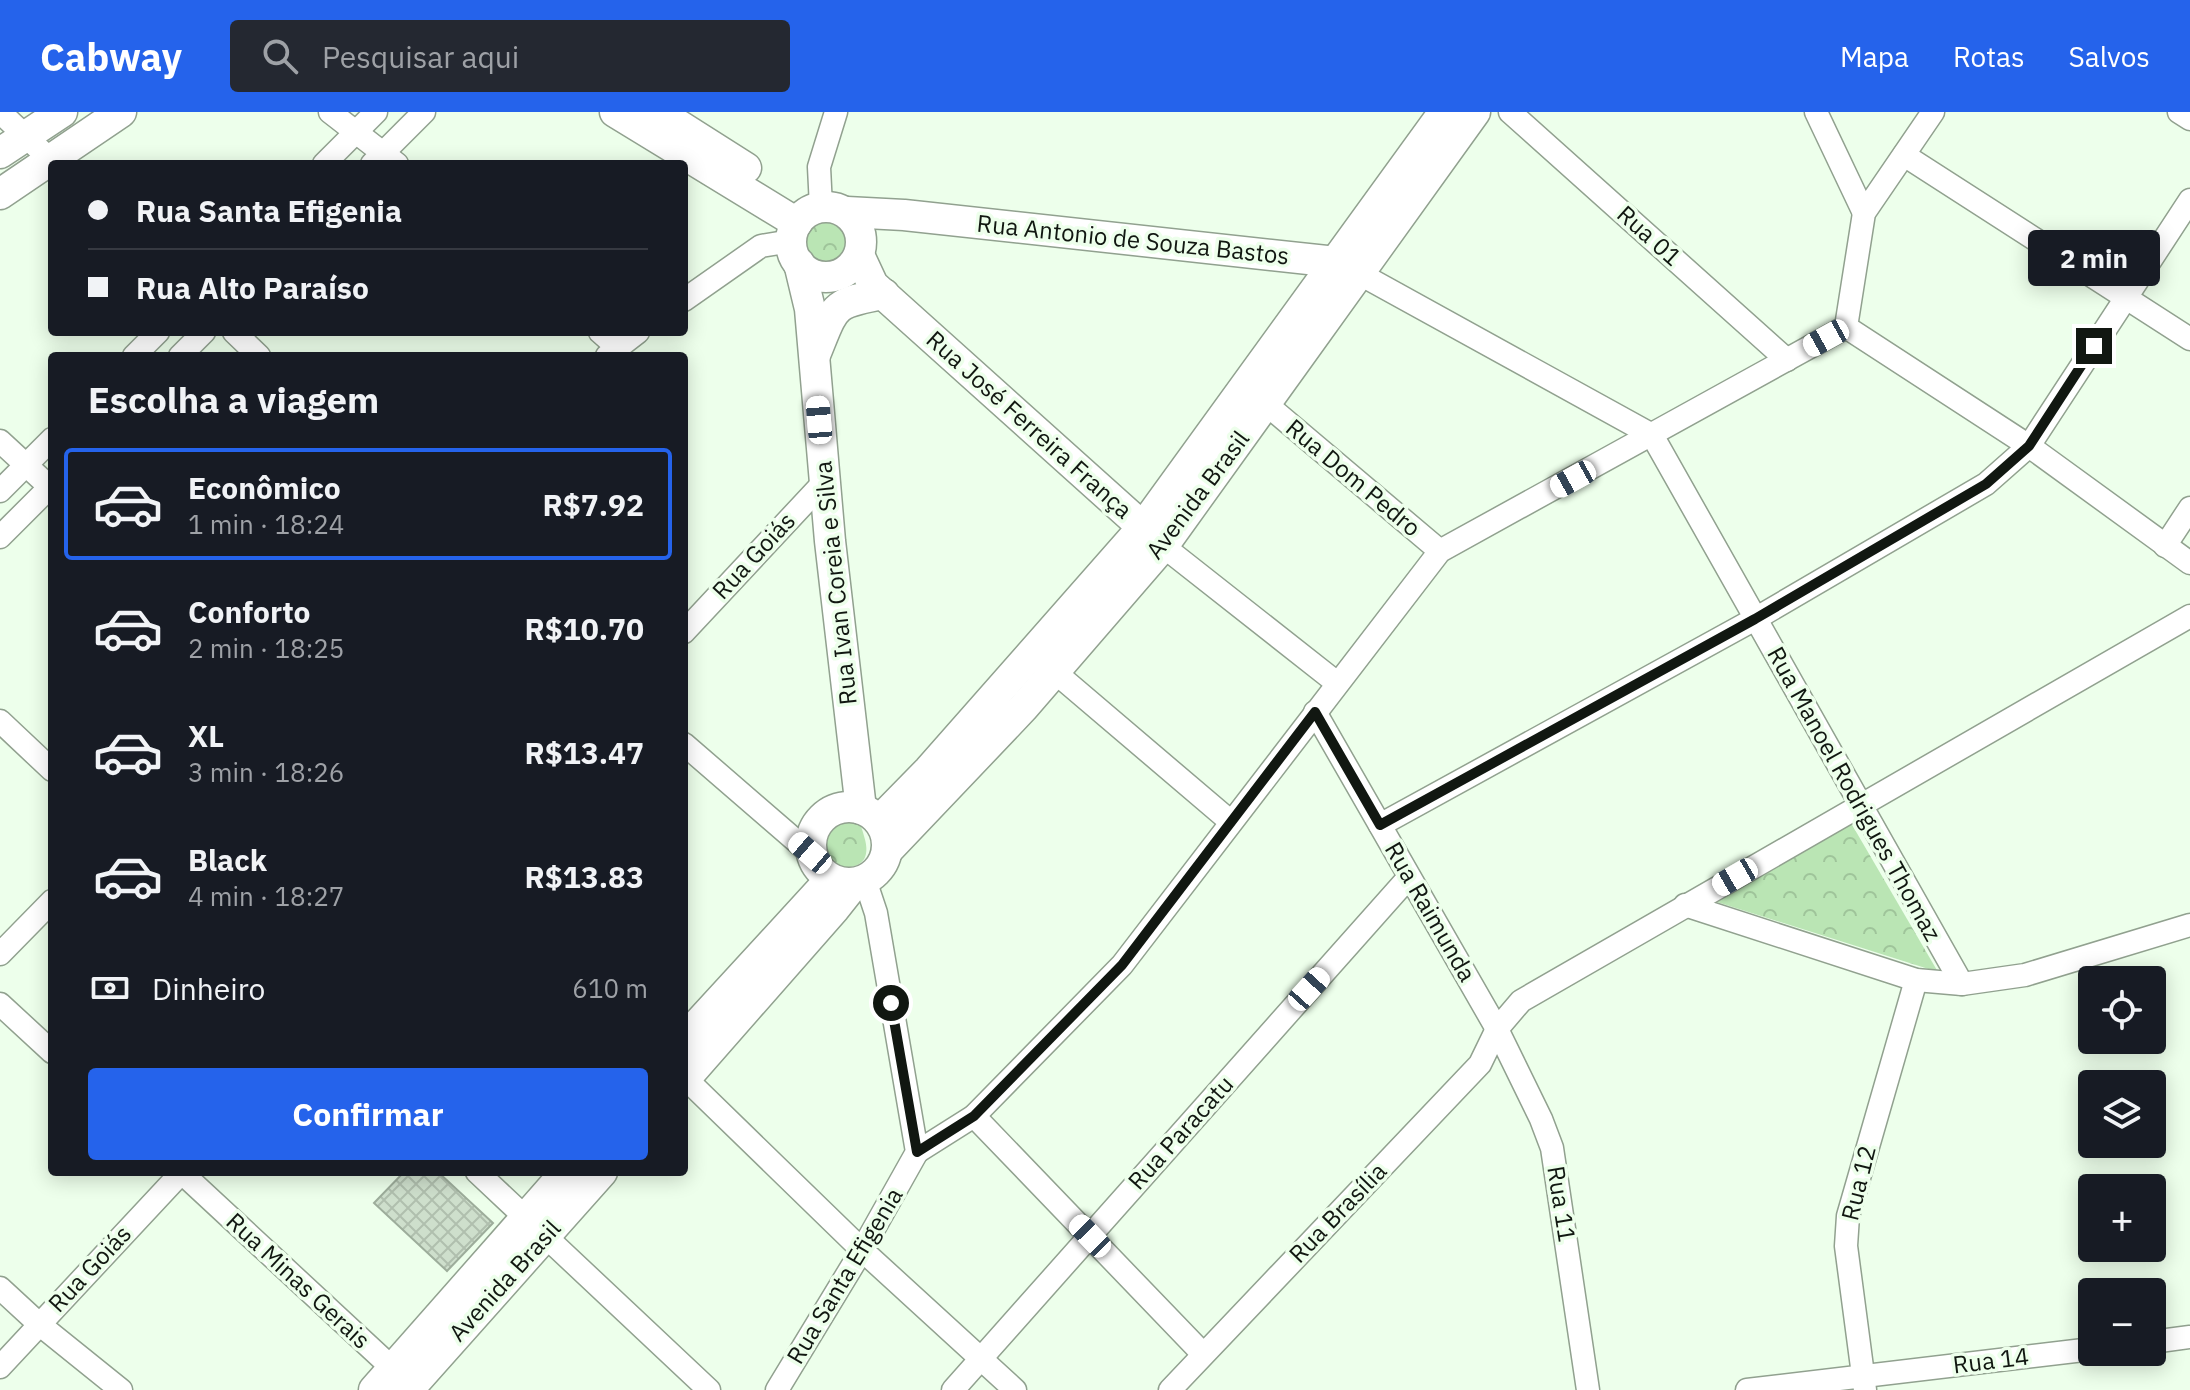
<!DOCTYPE html>
<html lang="pt">
<meta charset="utf-8">
<style>
body{margin:0;font-family:"IBM Plex Sans",sans-serif;background:#242831;color:#f1f3f6;height:100vh;display:flex;flex-direction:column;font-size:30px;white-space:nowrap}
*{box-sizing:border-box;margin:0}
p{font-size:26px;color:#9ea1a6}
.icon{flex:none;width:44px;height:44px;fill:none;stroke:currentColor;stroke-width:2;stroke-linecap:round;stroke-linejoin:round}
.map{position:relative;flex:1;overflow:hidden}
.side{position:absolute;left:48px;top:240px;width:640px;height:824px;display:flex;flex-direction:column;background:#171b24;border-radius:8px;box-shadow:0 4px 20px #0003}
.side>*{flex:none}
.top-card{position:absolute;left:48px;top:48px;width:640px;height:176px;border-radius:8px;box-shadow:0 4px 20px #0003;display:grid;align-content:center;height:176px;padding:0 40px;background:#171b24}
.tools{position:absolute;left:2078px;top:854px;display:grid;gap:16px}
.tools a{display:grid;place-items:center;width:88px;height:88px;border-radius:8px;background:#171b24;box-shadow:0 4px 20px #0003;font-size:40px}
.end{position:absolute;width:36px;height:36px;margin:-18px;border:10px solid #111711;background:#fff;box-shadow:0 0 0 4px #fff}
.from{border-radius:50%}
.bubble{position:absolute;height:56px;border-radius:8px;background:#171b24;box-shadow:0 4px 20px #0003;font-size:26px;font-weight:800;line-height:56px;text-align:center}
.car{position:absolute;width:24px;height:48px;margin:-24px -12px;border-radius:10px;box-shadow:0 0 6px 2px #0007;background:linear-gradient(#fff 24%,#345 0 40%,#fff 0 76%,#345 0 86%,#fff 0)}
.top-card b{display:flex;align-items:center;gap:28px;height:76px;font-size:30px}
.top-card b+b{border-top:2px solid #363941}
.top-card i{width:20px;height:20px;background:#f1f3f6}
ul{padding:0;list-style:none}
li{display:flex;align-items:center;gap:24px;height:112px;margin:0 16px 12px;padding:0 24px;border:4px solid transparent;border-radius:8px}
li div{flex:1}
li b{display:block;font-size:30px}
li em{font-style:normal;font-weight:800}
li.selected{border-color:#2563eb}
li>.icon{width:72px;height:72px;stroke-width:1.5}
h2{padding:0 40px;font-size:36px;line-height:96px}
.pay{display:flex;align-items:center;gap:20px;height:88px;padding:0 40px;font-size:30px}
.pay p{margin-inline-start:auto}
.primary-button{display:flex;gap:16px;margin-top:auto;padding:16px 40px}
.primary-button a{flex:1;height:92px;border-radius:8px;background:#2563eb;color:#fff;font-size:32px;font-weight:800;line-height:92px;text-align:center}
header{display:flex;align-items:center;gap:48px;box-sizing:border-box;height:112px;padding:0 40px;background:#2563eb;color:#fff}
header strong{font-size:38px}
nav{display:flex;gap:44px;margin-inline-start:auto;font-size:28px}
.search{width:560px;height:72px;background:#242831;display:flex;align-items:center;gap:20px;box-sizing:border-box;padding:0 28px;border-radius:8px;color:#9ea1a6;font-size:30px}
.map>svg:first-child{display:block}
.park{fill:url(#park-crowns)}
.building{fill:url(#building-cross-hatch);stroke:#9dad9b;stroke-width:2}
.lines{fill:none;stroke-linecap:round;stroke-linejoin:round}
.street-casing{stroke:#91a18f;stroke-width:25}
.secondary-casing{stroke:#91a18f;stroke-width:33}
.street{stroke:#fff;stroke-width:22}
.secondary{stroke:#fff;stroke-width:30}
.route{stroke:#111711;stroke-width:10}
.labels{text-anchor:middle;stroke-width:7;stroke-linejoin:round;paint-order:stroke}
.street-label{font-size:24px;fill:#111711;stroke:#edffeb}
</style>
<header>
<strong>Cabway</strong>
<div class="search"><svg class="icon" aria-label="search" viewBox="0 0 24 24"><circle cx="10" cy="10" r="6"/><path d="M15 15l6 6"/></svg>Pesquisar aqui</div>
<nav><a>Mapa</a><a>Rotas</a><a>Salvos</a></nav>
</header>
<div class="map">
<svg width="2190" height="1278" viewBox="0 0 2190 1278">
<defs>
<pattern id="park-crowns" width="20" height="18" patternUnits="userSpaceOnUse" patternTransform="scale(2)"><rect width="20" height="18" fill="#bae5b4"/><path d="M2 6a3 3 0 1 1 6 0M12 15a3 3 0 1 1 6 0" fill="none" stroke="#9fc49a"/></pattern>
<pattern id="building-cross-hatch" width="8" height="8" patternUnits="userSpaceOnUse" patternTransform="scale(2)"><rect width="8" height="8" fill="#cedfcc"/><path d="M0 0l8 8M0 8l8-8" fill="none" stroke="#b0bfae"/></pattern>
</defs>
<rect width="100%" height="100%" fill="#edffeb"/>
<!-- park -->
<g class="park">
<circle cx="826" cy="130" r="22"/>
<path d="M 845,699 C 858,705 861,712 864,724 C 873,752 856,758 831,755 L 815,737 L 817,725 L 840,700 Z"/>
<polygon points="1851,711 1938,860 1717,790"/>
</g>
<!-- building -->
<polygon class="building" points="404,1060 438,1060 493,1111 447,1159 374,1091"/>
<g class="lines">
<!-- street casing -->
<g class="street-casing">
<g id="street">
<polyline points="0,0 55,52"/>
<polyline points="330,0 397,52"/>
<polyline points="1510,0 1787,248"/>
<polyline points="1816,0 1864,101"/>
<polyline points="2179,0 2190,7"/>
<polyline points="1904,43 2190,227"/>
<polyline points="324,52 376,0"/>
<polyline points="372,52 424,0"/>
<polyline points="821,95 819,55 836,0"/>
<polyline points="1360,162 1652,323 1962,872"/>
<polyline points="684,188 761,134 791,129"/>
<polyline points="1846,215 2029,334 2190,451"/>
<polyline points="234,220 259,244"/>
<polyline points="600,220 617,235"/>
<polyline points="134,244 158,220"/>
<polyline points="180,244 204,220"/>
<polyline points="607,244 638,220"/>
<polyline points="1266,292 1440,439"/>
<polyline points="0,329 52,377"/>
<polyline points="0,379 52,327"/>
<polyline points="0,425 52,373"/>
<polyline points="1163,434 1337,571"/>
<polyline points="2165,434 2190,396"/>
<polyline points="684,520 825,369"/>
<polyline points="1043,550 1231,710"/>
<polyline points="1315,600 1497,917 1541,1007 1552,1036 1588,1278"/>
<polyline points="0,609 52,658"/>
<polyline points="684,632 810,741"/>
<polyline points="1380,713 1755,507 1986,372 2029,334 2190,88"/>
<polyline points="1685,793 1916,868 1962,872 2025,863 2190,813"/>
<polyline points="0,842 52,789"/>
<polyline points="0,892 52,940"/>
<polyline points="684,965 862,1138 1015,1278"/>
<polyline points="974,1004 1203,1242"/>
<polyline points="917,1040 974,1004 1122,853 1440,439 1846,215 1864,101 1933,0"/>
<polyline points="181,1060 403,1266"/>
<polyline points="477,1060 709,1278"/>
<polyline points="0,1176 39,1212 121,1278"/>
<polyline points="2152,1230 2190,1225"/>
<polyline points="0,1255 182,1060"/>
<polyline points="777,1278 862,1138 917,1040 876,801 865,768"/>
<polyline points="953,1278 1409,765"/>
<polyline points="1170,1278 1480,952 1497,917 1521,889 2190,504"/>
<polyline points="1747,1278 2092,1237"/>
<polyline points="1865,1278 1846,1134 1848,1104 1916,868"/>
</g>
</g>
<!-- secondary casing -->
<g class="secondary-casing">
<g id="secondary">
<polyline points="615,0 797,111"/>
<polyline points="658,0 746,56"/>
<polyline points="0,41 62,0"/>
<polyline points="0,82 121,0"/>
<circle cx="826" cy="130" r="35"/>
<polyline points="847,100 904,103 1336,150 1351,157"/>
<polyline points="859,143 873,173 1156,427"/>
<polyline points="799,151 810,197 830,429 861,697"/>
<path d="M 815,243 C 835,194 831,191 884,182"/>
<circle cx="849" cy="733" r="38"/>
<polyline points="879,709 929,658 1143,415 1444,0"/>
<polyline points="887,739 1023,596 1163,434 1475,0"/>
<polyline points="684,927 830,768"/>
<polyline points="684,968 835,796 854,772"/>
<polyline points="374,1278 566,1060"/>
<polyline points="408,1278 602,1060"/>
</g>
</g>
<!-- street -->
<use href="#street" class="street"/>
<!-- secondary -->
<use href="#secondary" class="secondary"/>
</g>
<g class="lines">
<!-- route -->
<polyline class="route" points="891,891 917,1040 974,1004 1122,853 1315,600 1380,713 1755,507 1986,372 2029,334 2094,234"/>
</g>
<g class="labels">
<!-- street labels -->
<g class="street-label">
<text transform="translate(1649 124) rotate(42)" y="8">Rua 01</text>
<text transform="translate(1133 128) rotate(6)" y="8">Rua Antonio de Souza Bastos</text>
<text transform="translate(1029 313) rotate(42)" y="8">Rua José Ferreira França</text>
<text transform="translate(1353 366) rotate(40)" y="8">Rua Dom Pedro</text>
<text transform="translate(1198 383) rotate(-53)" y="8">Avenida Brasil</text>
<text transform="translate(754 444) rotate(-47)" y="8">Rua Goiás</text>
<text transform="translate(836 471) rotate(-96)" y="8">Rua Ivan Coreia e Silva</text>
<text transform="translate(1854 682) rotate(61)" y="8">Rua Manoel Rodrigues Thomaz</text>
<text transform="translate(1430 800) rotate(60)" y="8">Rua Raimunda</text>
<text transform="translate(1181 1021) rotate(-48)" y="8">Rua Paracatu</text>
<text transform="translate(1859 1071) rotate(-76)" y="8">Rua 12</text>
<text transform="translate(1561 1092) rotate(81)" y="8">Rua 11</text>
<text transform="translate(1338 1101) rotate(-46)" y="8">Rua Brasília</text>
<text transform="translate(90 1157) rotate(-47)" y="8">Rua Goiás</text>
<text transform="translate(845 1164) rotate(-59)" y="8">Rua Santa Efigenia</text>
<text transform="translate(298 1169) rotate(43)" y="8">Rua Minas Gerais</text>
<text transform="translate(505 1169) rotate(-48)" y="8">Avenida Brasil</text>
<text transform="translate(1991 1249) rotate(-7)" y="8">Rua 14</text>
</g>
</g>
</svg>
<div class="tools">
<a><svg class="icon" aria-label="locate" viewBox="0 0 24 24"><circle cx="12" cy="12" r="6"/><path d="M12 2v4M12 18v4M2 12h4M18 12h4"/></svg></a>
<a><svg class="icon" aria-label="layers" viewBox="0 0 24 24"><path d="M12 4l9 5-9 5-9-5zM3 14l9 5 9-5"/></svg></a>
<a>+</a>
<a>−</a>
</div>
<i class="end from" style="left:891px;top:891px"></i>
<i class="end" style="left:2094px;top:234px"></i>
<div class="bubble" style="left:2028px;top:118px;width:132px">2 min</div>
<i class="car" style="left:1826px;top:226px;rotate:241deg"></i>
<i class="car" style="left:819px;top:308px;rotate:355deg"></i>
<i class="car" style="left:1573px;top:367px;rotate:241deg"></i>
<i class="car" style="left:810px;top:741px;rotate:311deg"></i>
<i class="car" style="left:1735px;top:765px;rotate:240deg"></i>
<i class="car" style="left:1309px;top:877px;rotate:42deg"></i>
<i class="car" style="left:1090px;top:1124px;rotate:316deg"></i>
<div class="top-card">
<b><i class="from"></i>Rua Santa Efigenia</b>
<b><i></i>Rua Alto Paraíso</b>
</div>
<section class="side">
<h2>Escolha a viagem</h2>
<ul>
<li class="selected"><svg class="icon" aria-label="car" viewBox="0 0 24 24"><path d="M5 17H2v-5l4-1 3-4h7l3 4 3 1v5h-3M9 17h6M6 11h13"/><circle cx="7" cy="17" r="2"/><circle cx="17" cy="17" r="2"/></svg><div><b>Econômico</b><p>1 min · 18:24</p></div><em>R$7.92</em></li>
<li><svg class="icon" aria-label="car" viewBox="0 0 24 24"><path d="M5 17H2v-5l4-1 3-4h7l3 4 3 1v5h-3M9 17h6M6 11h13"/><circle cx="7" cy="17" r="2"/><circle cx="17" cy="17" r="2"/></svg><div><b>Conforto</b><p>2 min · 18:25</p></div><em>R$10.70</em></li>
<li><svg class="icon" aria-label="car" viewBox="0 0 24 24"><path d="M5 17H2v-5l4-1 3-4h7l3 4 3 1v5h-3M9 17h6M6 11h13"/><circle cx="7" cy="17" r="2"/><circle cx="17" cy="17" r="2"/></svg><div><b>XL</b><p>3 min · 18:26</p></div><em>R$13.47</em></li>
<li><svg class="icon" aria-label="car" viewBox="0 0 24 24"><path d="M5 17H2v-5l4-1 3-4h7l3 4 3 1v5h-3M9 17h6M6 11h13"/><circle cx="7" cy="17" r="2"/><circle cx="17" cy="17" r="2"/></svg><div><b>Black</b><p>4 min · 18:27</p></div><em>R$13.83</em></li>
</ul>
<div class="pay"><svg class="icon" aria-label="cash" viewBox="0 0 24 24"><path d="M3 7h18v10H3z"/><circle cx="12" cy="12" r="2"/></svg>Dinheiro<p>610 m</p></div>
<div class="primary-button"><a>Confirmar</a></div>
</section>
</div>
